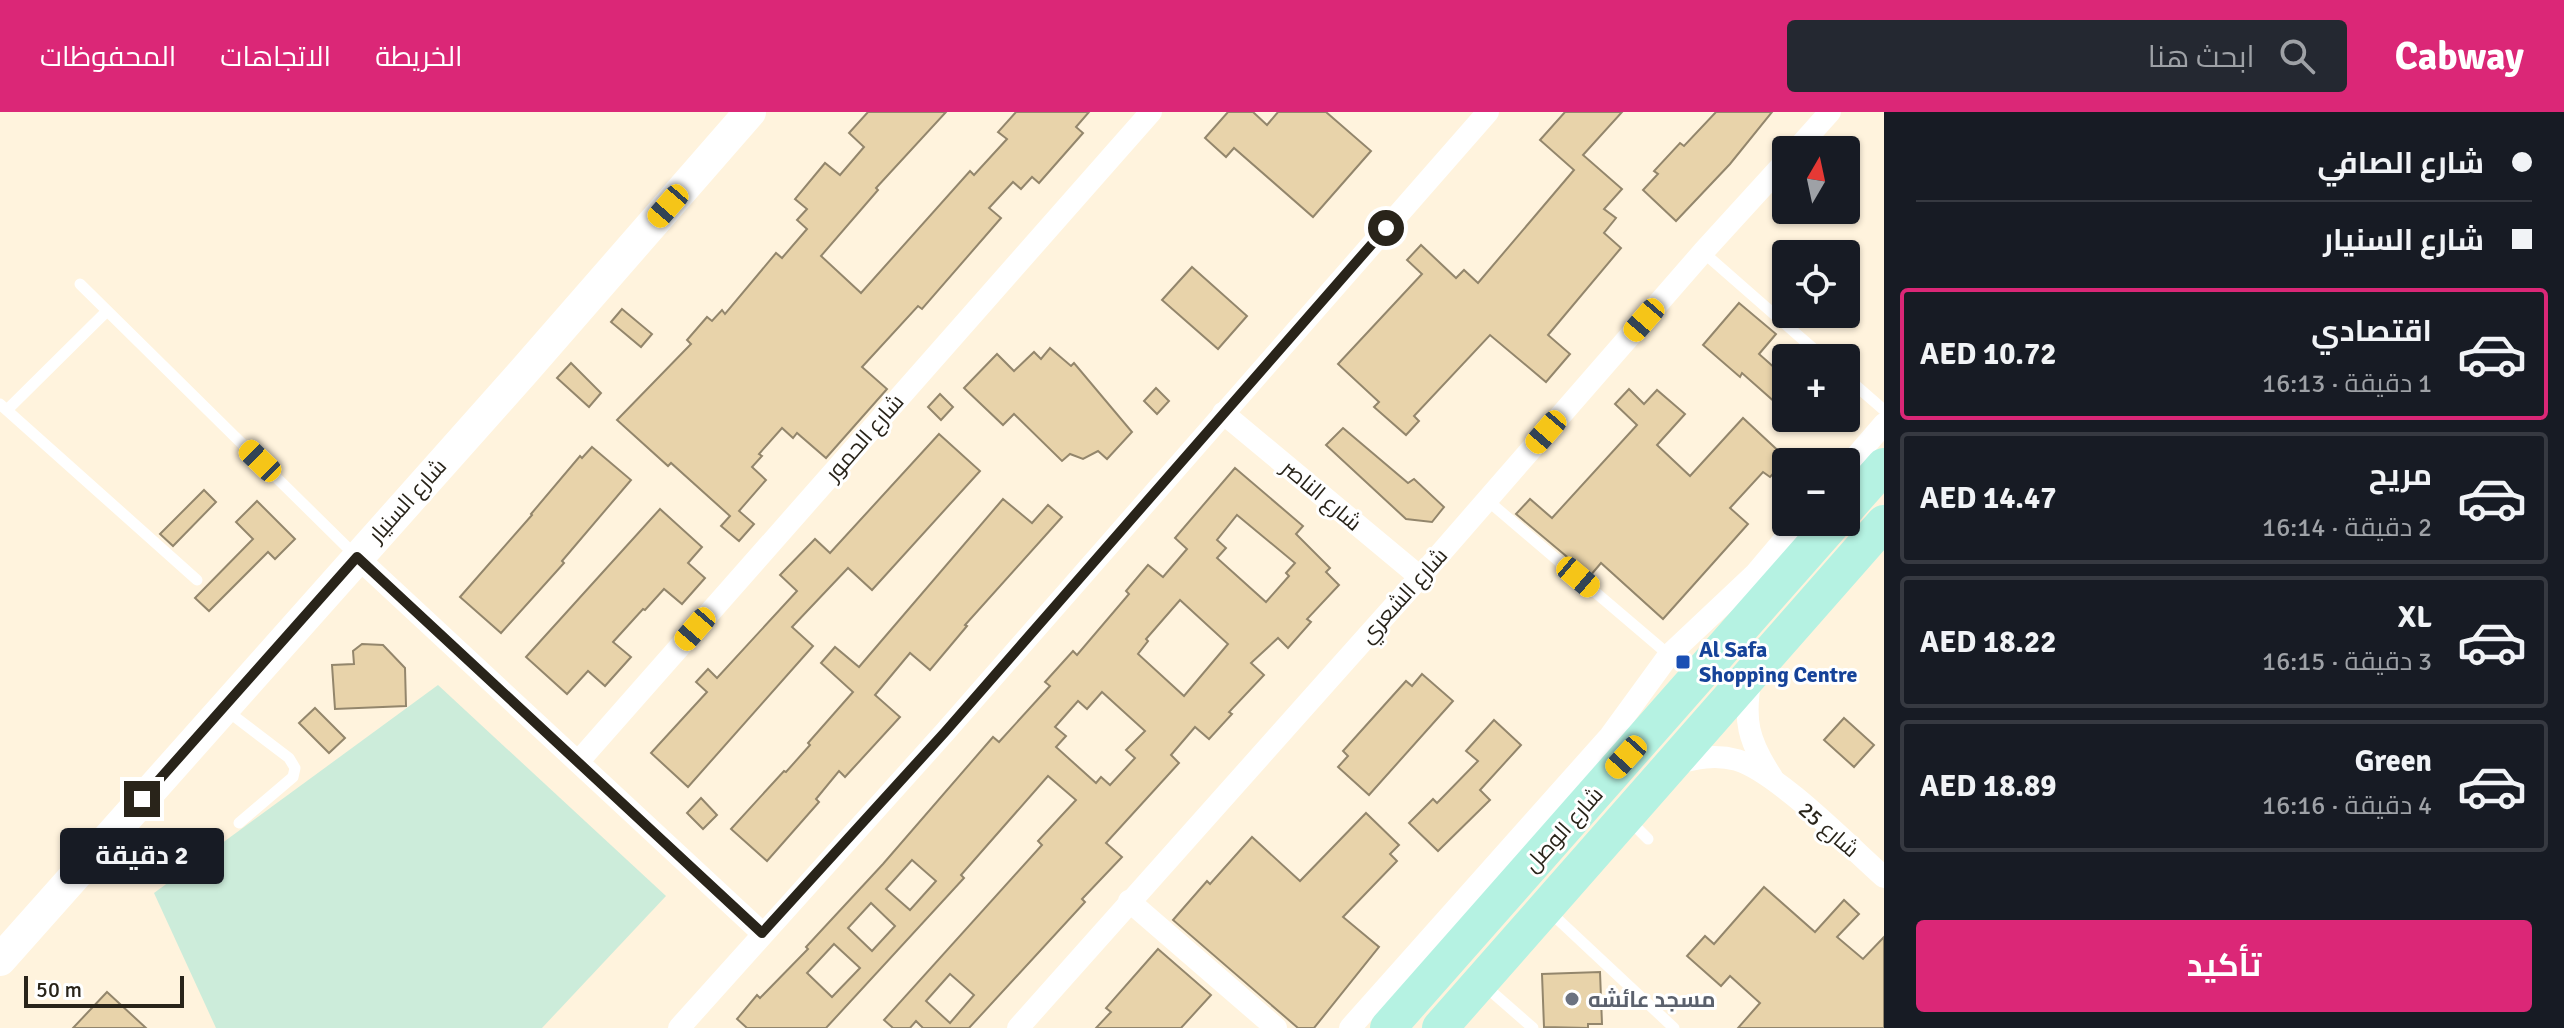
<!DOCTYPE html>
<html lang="ar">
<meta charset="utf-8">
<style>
body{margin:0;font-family:Signika,Cairo,sans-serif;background:#242831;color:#f1f3f6;direction:rtl;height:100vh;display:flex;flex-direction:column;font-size:30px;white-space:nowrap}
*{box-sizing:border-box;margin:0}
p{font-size:26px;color:#9ea1a6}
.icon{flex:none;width:44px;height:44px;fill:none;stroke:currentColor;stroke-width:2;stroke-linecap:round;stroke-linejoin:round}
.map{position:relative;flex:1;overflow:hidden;direction:ltr}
.drawer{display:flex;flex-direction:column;background:#171b24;width:680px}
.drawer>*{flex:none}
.top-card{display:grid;align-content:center;height:176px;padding:0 32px;background:#171b24}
.needle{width:52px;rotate:9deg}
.buttons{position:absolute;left:1772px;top:24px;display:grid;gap:16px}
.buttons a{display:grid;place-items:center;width:88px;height:88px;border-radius:8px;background:#171b24;box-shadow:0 2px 6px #0004;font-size:40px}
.scale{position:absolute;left:24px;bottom:20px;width:160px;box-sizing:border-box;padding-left:8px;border:4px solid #29241a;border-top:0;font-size:22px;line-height:28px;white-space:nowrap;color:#29241a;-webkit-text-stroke:6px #fff;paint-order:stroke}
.end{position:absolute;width:36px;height:36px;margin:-18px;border:10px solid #29241a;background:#fff;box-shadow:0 0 0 4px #fff}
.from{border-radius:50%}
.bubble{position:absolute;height:56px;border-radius:8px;background:#171b24;box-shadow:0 2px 6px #0004;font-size:26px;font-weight:700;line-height:56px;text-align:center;direction:rtl}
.car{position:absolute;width:24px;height:48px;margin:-24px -12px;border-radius:10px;box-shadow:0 0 6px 2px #0007;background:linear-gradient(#f5c518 24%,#345 0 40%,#f5c518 0 76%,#345 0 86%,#f5c518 0)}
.top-card b{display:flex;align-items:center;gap:28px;height:76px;font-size:30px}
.top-card b+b{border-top:2px solid #363941}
.top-card i{width:20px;height:20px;background:#f1f3f6}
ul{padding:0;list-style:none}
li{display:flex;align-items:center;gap:24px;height:132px;margin:0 16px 12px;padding:0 16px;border:4px solid #363941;border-radius:8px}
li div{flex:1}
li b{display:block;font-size:30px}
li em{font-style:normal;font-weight:700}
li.on{border-color:#db2777}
li>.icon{width:72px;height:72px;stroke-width:1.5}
.cta{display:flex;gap:16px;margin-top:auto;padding:16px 32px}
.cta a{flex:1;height:92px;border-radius:8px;background:#db2777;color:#fff;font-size:32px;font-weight:700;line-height:92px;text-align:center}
header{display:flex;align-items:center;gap:48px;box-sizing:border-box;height:112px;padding:0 40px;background:#db2777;color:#fff}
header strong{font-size:38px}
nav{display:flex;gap:44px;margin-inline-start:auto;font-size:28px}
.search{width:560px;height:72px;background:#242831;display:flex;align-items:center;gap:20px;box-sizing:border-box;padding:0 28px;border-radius:8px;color:#9ea1a6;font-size:30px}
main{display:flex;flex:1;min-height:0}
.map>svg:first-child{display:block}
.green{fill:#ccecda}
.building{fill:#e8d3aa;stroke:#93866c;stroke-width:2;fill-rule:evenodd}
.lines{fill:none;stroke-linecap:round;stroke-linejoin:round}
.lane{stroke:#fff;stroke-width:11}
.street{stroke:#fff;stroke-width:22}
.secondary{stroke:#fff;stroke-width:32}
.primary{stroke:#b5f2e2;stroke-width:36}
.route{stroke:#29241a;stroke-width:10}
.transit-dot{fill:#1a4fb4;stroke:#fff;stroke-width:3}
.worship-dot{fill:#6b7280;stroke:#fff;stroke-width:3}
.labels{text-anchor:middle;stroke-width:6;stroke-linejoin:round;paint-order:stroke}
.street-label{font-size:22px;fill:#29241a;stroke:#fff}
.transit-label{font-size:22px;font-weight:bold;fill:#164399;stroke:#fff;text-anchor:start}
.worship-label{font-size:22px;font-weight:bold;fill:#5b616d;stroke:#fff;text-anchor:start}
</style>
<header>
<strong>Cabway</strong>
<div class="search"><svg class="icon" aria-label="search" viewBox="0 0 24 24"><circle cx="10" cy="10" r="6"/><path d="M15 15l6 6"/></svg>ابحث هنا</div>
<nav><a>الخريطة</a><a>الاتجاهات</a><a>المحفوظات</a></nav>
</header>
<main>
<section class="drawer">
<div class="top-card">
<b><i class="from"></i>شارع الصافي</b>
<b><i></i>شارع السنيار</b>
</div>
<ul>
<li class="on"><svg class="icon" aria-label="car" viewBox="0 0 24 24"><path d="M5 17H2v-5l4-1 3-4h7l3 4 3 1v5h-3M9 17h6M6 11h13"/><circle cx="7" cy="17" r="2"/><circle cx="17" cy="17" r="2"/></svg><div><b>اقتصادي</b><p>1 دقيقة · 16:13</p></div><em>AED 10.72</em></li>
<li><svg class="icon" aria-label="car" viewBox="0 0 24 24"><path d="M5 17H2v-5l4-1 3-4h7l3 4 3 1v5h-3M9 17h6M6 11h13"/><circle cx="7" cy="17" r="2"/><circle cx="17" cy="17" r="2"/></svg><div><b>مريح</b><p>2 دقيقة · 16:14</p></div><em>AED 14.47</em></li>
<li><svg class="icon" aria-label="car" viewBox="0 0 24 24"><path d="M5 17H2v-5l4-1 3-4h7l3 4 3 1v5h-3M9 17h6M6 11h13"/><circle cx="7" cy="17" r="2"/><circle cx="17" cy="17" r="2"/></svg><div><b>XL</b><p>3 دقيقة · 16:15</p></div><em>AED 18.22</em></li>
<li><svg class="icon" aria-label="car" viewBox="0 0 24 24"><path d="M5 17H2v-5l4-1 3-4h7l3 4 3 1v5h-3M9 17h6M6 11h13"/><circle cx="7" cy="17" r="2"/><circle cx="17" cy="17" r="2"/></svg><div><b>Green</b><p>4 دقيقة · 16:16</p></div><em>AED 18.89</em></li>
</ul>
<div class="cta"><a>تأكيد</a></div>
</section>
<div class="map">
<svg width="1884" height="916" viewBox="0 0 1884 916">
<rect width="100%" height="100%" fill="#fff3dd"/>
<!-- green -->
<polygon class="green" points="438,573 666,784 542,916 216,916 154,781"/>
<!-- building -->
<g class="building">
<polygon points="868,0 946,0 876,76 878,78 821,144 861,181 970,59 974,63 1007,27 998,20 1016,0 1089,0 1076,15 1083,21 1039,71 1032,65 1021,77 1013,70 989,96 1001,106 922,197 918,194 862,255 887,277 826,346 797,321 793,326 782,316 759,342 762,344 752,355 766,368 739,399 754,412 739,429 721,414 730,404 671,351 668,354 617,308 691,232 687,228 707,205 712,209 722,198 725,202 776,141 782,146 807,117 797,108 807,97 795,87 825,51 840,63 864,35 849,21"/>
<polygon points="1228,0 1253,0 1267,13 1278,0 1326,0 1371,39 1313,105 1234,36 1226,45 1205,26"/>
<polygon points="1565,0 1622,0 1583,43 1622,77 1604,97 1616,106 1604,121 1621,136 1548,223 1570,242 1546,270 1490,223 1414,304 1419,309 1406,323 1374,295 1379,290 1338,252 1422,162 1407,148 1421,133 1456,166 1464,158 1478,171 1574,58 1540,28"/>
<polygon points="1716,0 1772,0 1730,52 1676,109 1643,78 1658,62 1654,59 1680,31 1684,34"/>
<polygon points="1192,155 1247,204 1218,237 1162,188"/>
<polygon points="1739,191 1776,222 1759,242 1786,266 1786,300 1742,261 1740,265 1703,233"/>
<polygon points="622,197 652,222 641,235 611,210"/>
<polygon points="1050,236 1071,254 1074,251 1132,320 1107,347 1098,339 1083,347 1070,342 1062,349 1014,302 1003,313 964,276 997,242 1014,259 1034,240 1041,247"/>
<polygon points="571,251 601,281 589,295 557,266"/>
<polygon points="1156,276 1169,289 1157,302 1144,289"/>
<polygon points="1629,277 1644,292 1657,278 1685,302 1657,333 1690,364 1743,306 1787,347 1770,365 1763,360 1730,396 1748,412 1663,507 1601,451 1590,464 1516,402 1530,387 1552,406 1637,313 1615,292"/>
<polygon points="940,282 953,295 941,308 928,295"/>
<polygon points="1343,316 1408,371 1414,367 1444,395 1432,410 1406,407 1326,333"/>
<polygon points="939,322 980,359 872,478 848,456 792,515 813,534 688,675 651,641 707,580 696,570 708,557 717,566 797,479 780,463 815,427 830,441"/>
<polygon points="592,335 631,368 562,449 564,451 501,521 460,485 532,403 531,402 580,344 582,346"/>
<path d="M 1235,356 L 1303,414 L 1296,422 L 1330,456 L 1326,460 L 1339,473 L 1307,507 L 1311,510 L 1288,536 L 1278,526 L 1251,551 L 1264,563 L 1229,600 L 1232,602 L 1209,627 L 1195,615 L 1171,643 L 1179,651 L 1106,731 L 1122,745 L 1082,787 L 1085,790 L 969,916 L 923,916 L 916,909 L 910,916 L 893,916 L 884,908 L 1042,733 L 1038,729 L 1076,688 L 1048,664 L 961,763 L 964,766 L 826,916 L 747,916 L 737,907 L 757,883 L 760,886 L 808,837 L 806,835 L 883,752 L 993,625 L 999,630 L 1050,574 L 1045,570 L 1073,539 L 1077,543 L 1129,482 L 1126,479 L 1148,453 L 1163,465 L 1187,437 L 1175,426 ZM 1237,403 L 1295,451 L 1286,461 L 1289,464 L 1266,490 L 1217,446 L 1226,436 L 1217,428 ZM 1180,488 L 1228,532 L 1184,584 L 1138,542 L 1148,529 L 1146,527 ZM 1102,580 L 1145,619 L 1126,638 L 1135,646 L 1110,673 L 1101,665 L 1096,671 L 1056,635 L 1066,624 L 1055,615 L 1078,589 L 1087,597 ZM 912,748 L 936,769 L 910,798 L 886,777 ZM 871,791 L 895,814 L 872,839 L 848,816 ZM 834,832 L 860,856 L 832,885 L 807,861 ZM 950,862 L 974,883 L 950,911 L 926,889 Z"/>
<polygon points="204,378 216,390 173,434 160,422"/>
<polygon points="1003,387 1032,411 1048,393 1062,405 965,513 967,514 930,558 910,541 875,583 900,605 845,665 839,659 816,687 819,690 767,749 731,717 784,659 786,660 810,633 808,631 853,580 821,551 835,535 859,555"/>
<polygon points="257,389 295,427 275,447 268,440 209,499 195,486 253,427 236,410"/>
<polygon points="660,397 702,435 688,451 705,466 682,492 664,477 645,498 643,497 613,530 631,545 605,574 588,559 567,582 526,545"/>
<polygon points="362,532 383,533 405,556 406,594 335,597 332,553 354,552 353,539"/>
<polygon points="1422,562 1453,589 1369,683 1338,655 1348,644 1343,639 1406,569 1412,574"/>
<polygon points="315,596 345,626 329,641 299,611"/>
<polygon points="1844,606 1874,633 1854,655 1824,628"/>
<polygon points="1494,608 1521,633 1480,678 1490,688 1438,739 1409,711 1433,687 1437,691 1478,649 1466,639"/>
<polygon points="701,686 717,703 703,717 687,701"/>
<polygon points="1366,701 1399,733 1390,742 1397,749 1343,805 1379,835 1314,916 1298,916 1173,808 1207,769 1210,772 1252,725 1300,769"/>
<polygon points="1764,775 1815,820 1844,788 1859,802 1837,825 1863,847 1884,825 1884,916 1738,916 1760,891 1730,864 1721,874 1687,844 1705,824 1714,832"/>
<polygon points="1158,837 1211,883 1181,916 1096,916 1111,900 1106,896"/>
<polygon points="1600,860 1602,912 1588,912 1588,916 1544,915 1542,862"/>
<polygon points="107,880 146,916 73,916"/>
</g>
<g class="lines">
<!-- lane -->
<g class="lane">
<polyline points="1703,140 1824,246"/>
<polyline points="80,172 356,444"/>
<polyline points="1846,265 1884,298"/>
<polyline points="0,292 197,468"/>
<polyline points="7,298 107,199"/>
<polyline points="1487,388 1669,543"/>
<polyline points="226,598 289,646 295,656 293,665 239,711"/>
<polyline points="1630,709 1648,727"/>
<polyline points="1550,800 1674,916"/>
<polyline points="1485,874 1533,916"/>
</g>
<!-- street -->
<g class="street">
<polyline points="1796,38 1830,0"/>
<polyline points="1223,301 1420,465"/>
<polyline points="1846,356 1884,312"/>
<polyline points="357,445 762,821"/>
<path d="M 1751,565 C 1743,608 1748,629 1772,665"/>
<polyline points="578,650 1151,0"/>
<path d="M 1675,652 C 1696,646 1715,642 1737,648 C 1777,660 1850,735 1884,765"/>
<polyline points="1129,789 1276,916"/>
<polyline points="679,916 945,620 1488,0"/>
<polyline points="1018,916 1420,465 1703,140 1786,49"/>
<polyline points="1350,916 1610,624 1669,543 1755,462 1799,410"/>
</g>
<!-- secondary -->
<polyline class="secondary" points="0,848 525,258 750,0"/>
<!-- primary -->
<g class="primary">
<polyline points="1846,397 1884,354"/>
<polyline points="1388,916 1834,410"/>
<polyline points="1440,916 1884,411"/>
</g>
</g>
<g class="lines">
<!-- route -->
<polyline class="route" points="142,687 357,445 762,821 945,620 1386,116"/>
</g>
<!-- markers -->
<rect class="transit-dot" x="1675" y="542" width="16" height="16" rx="4"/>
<circle class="worship-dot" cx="1572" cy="887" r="8"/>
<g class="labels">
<!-- street labels -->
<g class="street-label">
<text transform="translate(864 325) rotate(-49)" y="8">شارع الحمور</text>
<text transform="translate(1322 383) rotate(40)" y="8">شارع الناصر</text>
<text transform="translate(407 388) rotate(-48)" y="8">شارع السنيار</text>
<text transform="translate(1403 483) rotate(-48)" y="8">شارع الشعري</text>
<text transform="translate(1563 717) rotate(-48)" y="8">شارع الوصل</text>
<text transform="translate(1829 717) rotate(41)" y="8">شارع 25</text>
</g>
<!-- transit labels -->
<g class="transit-label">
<text x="1699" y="545">Al Safa<tspan x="1699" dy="25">Shopping Centre</tspan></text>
</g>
<!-- worship labels -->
<g class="worship-label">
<text x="1588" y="895">مسجد عائشه</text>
</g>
</g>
</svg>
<div class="buttons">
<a><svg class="needle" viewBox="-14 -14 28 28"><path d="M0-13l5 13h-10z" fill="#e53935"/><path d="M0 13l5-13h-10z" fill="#9ea1a6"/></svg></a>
<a><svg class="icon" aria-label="locate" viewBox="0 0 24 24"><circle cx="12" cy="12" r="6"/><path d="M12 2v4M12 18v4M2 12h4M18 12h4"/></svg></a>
<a>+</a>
<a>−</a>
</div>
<div class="scale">50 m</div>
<i class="end from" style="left:1386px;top:116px"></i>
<i class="end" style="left:142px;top:687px"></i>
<div class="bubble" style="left:60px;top:716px;width:164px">2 دقيقة</div>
<i class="car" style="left:668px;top:94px;rotate:221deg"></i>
<i class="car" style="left:1644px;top:208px;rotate:221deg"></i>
<i class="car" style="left:1546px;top:320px;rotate:221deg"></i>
<i class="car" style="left:260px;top:349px;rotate:314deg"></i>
<i class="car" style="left:1578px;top:465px;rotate:130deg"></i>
<i class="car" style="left:695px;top:517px;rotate:221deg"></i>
<i class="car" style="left:1626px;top:645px;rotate:222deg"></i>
</div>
</main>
